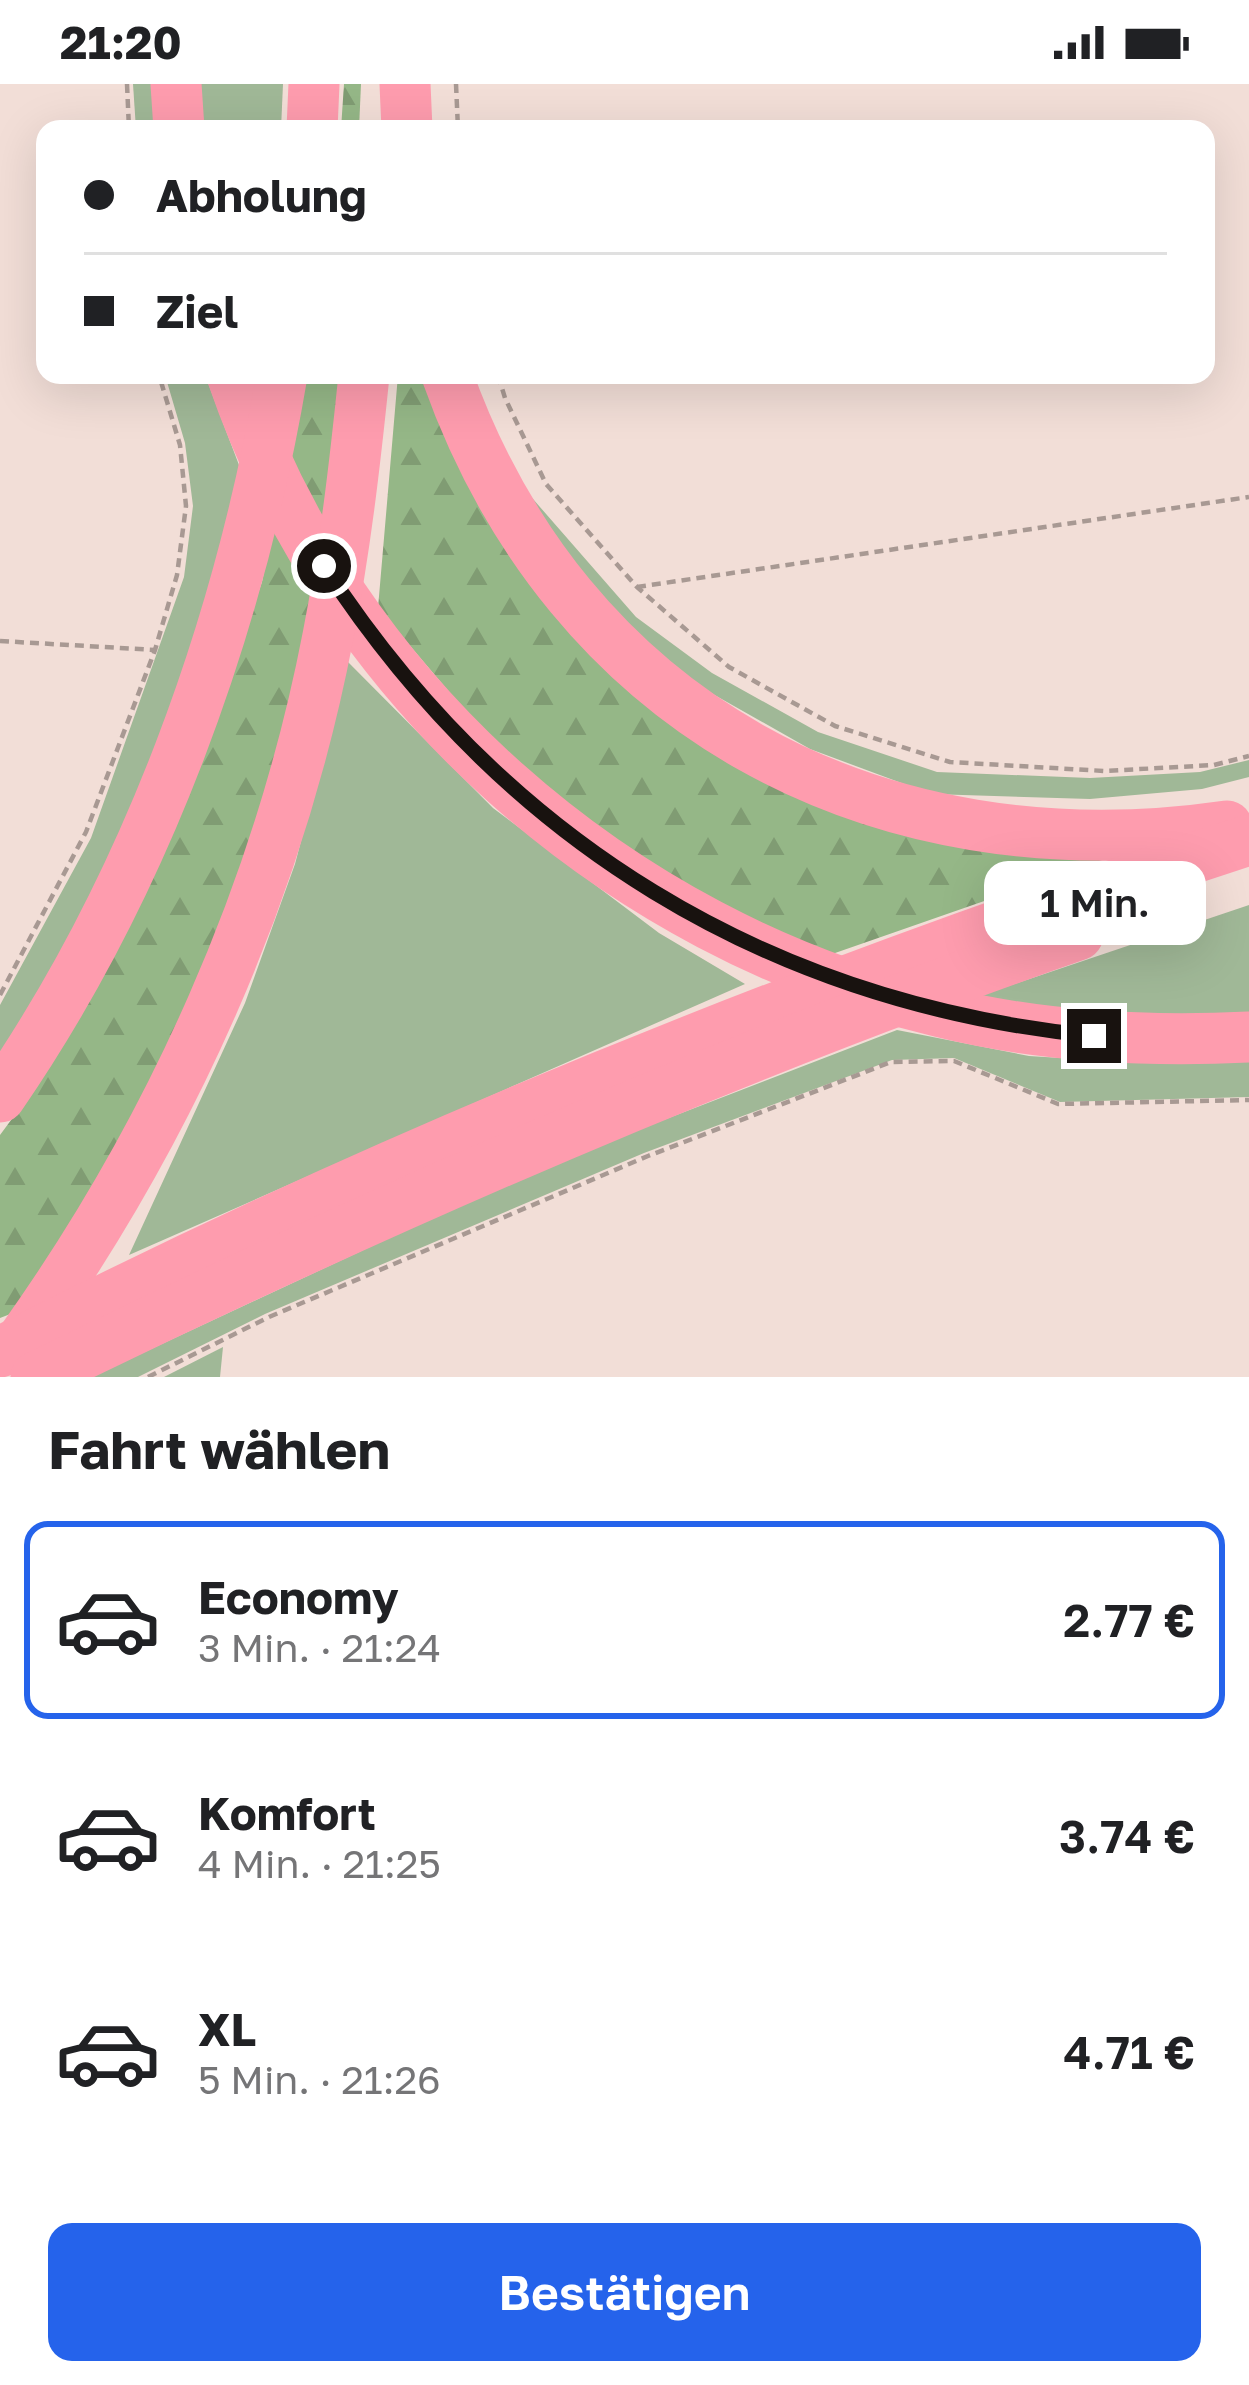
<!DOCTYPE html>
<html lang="de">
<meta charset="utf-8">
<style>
body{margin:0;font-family:"Golos Text",sans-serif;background:#f2f2f2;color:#202124;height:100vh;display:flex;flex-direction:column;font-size:45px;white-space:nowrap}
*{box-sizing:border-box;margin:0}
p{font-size:39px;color:#757577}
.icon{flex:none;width:66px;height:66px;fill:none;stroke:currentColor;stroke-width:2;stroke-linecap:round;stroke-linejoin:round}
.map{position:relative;height:1293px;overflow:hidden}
.details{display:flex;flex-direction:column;background:#fff;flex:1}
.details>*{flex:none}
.top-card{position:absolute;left:36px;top:36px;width:1179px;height:264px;border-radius:24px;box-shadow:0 12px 48px #0002;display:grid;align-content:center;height:264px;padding:0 48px;background:#fff}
.end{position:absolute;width:54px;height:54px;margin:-27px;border:15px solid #18120f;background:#fff;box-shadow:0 0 0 6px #fff}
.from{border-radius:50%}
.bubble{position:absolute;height:84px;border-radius:24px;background:#fff;box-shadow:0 12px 48px #0002;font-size:39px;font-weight:600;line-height:84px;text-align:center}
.top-card b{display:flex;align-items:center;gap:42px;height:114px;font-size:45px}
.top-card b+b{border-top:3px solid #e0e0e0}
.top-card i{width:30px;height:30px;background:#202124}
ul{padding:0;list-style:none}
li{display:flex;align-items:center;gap:36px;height:198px;margin:0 24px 18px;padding:0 24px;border:6px solid transparent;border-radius:24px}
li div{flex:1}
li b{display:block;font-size:45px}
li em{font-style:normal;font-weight:600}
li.current{border-color:#2563eb}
li>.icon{width:108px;height:108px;stroke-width:1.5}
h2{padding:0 48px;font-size:54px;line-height:144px}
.primary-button{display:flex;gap:24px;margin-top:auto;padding:24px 48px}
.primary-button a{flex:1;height:138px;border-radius:24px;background:#2563eb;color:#fff;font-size:48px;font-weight:600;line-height:138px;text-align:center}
.status{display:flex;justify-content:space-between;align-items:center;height:84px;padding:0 60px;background:#fff;direction:ltr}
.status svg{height:33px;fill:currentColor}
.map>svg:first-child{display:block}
.green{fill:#a0b897}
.forest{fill:url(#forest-firs)}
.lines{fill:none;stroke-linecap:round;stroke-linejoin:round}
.path{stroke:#a89993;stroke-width:4.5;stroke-dasharray:9 6;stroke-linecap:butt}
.motorway{stroke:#fe9cae;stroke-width:51}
.route{stroke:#18120f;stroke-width:15}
</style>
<div class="status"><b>21:20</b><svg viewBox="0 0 49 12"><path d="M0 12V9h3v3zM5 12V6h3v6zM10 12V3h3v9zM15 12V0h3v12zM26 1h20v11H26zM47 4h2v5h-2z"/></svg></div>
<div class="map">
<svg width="1249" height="1293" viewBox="0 0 1249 1293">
<defs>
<pattern id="forest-firs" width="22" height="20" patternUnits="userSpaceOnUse" patternTransform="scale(3)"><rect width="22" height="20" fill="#95b787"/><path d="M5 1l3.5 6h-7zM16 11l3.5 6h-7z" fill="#809c73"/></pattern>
</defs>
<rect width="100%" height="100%" fill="#f2ded7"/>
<!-- green -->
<g class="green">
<polygon points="133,0 154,0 155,45 136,45"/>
<polygon points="191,0 283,0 281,45 197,45"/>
<polygon points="165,291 205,291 245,397 169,652 0,991 0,921 91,754 184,493 193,422 185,359"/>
<polygon points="526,407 636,533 712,589 818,648 937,688 1090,694 1200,688 1249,676 1249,693 1202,705 1090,715 931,710 810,665 711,609 616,543 516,425"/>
<polygon points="348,578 493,724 659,849 745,900 129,1171 245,919 295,780"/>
<polygon points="1249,821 1249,940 1151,942 979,912"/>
<polygon points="897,946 1029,972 1125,978 1249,973 1249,1013 1060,1018 954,974 892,976 644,1069 265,1230 138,1293 91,1293 539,1084"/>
<polygon points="223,1263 220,1293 164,1293"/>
</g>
<!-- forest -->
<g class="forest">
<polygon points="344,0 361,0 359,45 341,45"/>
<polygon points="304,291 348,291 334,439 256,765 133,1045 13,1229 0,1234 0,1051 37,1001 204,664 262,498"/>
<polygon points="398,291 427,291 504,449 591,571 715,654 1145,761 815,876 693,813 522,694 378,524"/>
</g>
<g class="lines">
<!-- path -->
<g class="path">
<polyline points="127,0 129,45"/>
<polyline points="456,0 458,45"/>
<polyline points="498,291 505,314 546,400 637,503 729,583 835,642 950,678 1105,687 1214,681 1249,672"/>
<polyline points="637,503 1249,413"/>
<polyline points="0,557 155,566"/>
<polyline points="0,911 86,748 155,566 177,491 186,422 180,361 159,291"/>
<polyline points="148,1293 269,1233 648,1072 891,978 954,977 1058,1020 1249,1016"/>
</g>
<!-- motorway -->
<g class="motorway">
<polyline points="176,0 179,45"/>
<polyline points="405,0 407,45"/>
<polyline points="312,45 314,0"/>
<path d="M 232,291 C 340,607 618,851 941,928 C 1042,953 1145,958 1249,953"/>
<path d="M 447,291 C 568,631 875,793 1227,742"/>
<path d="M 0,1013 C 146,801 239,544 282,291"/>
<path d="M 21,1257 C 171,1047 279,806 328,552 C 345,466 355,379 364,291"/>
<path d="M 0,1268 C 400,1064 822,895 1249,756"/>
<path d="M 36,1293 C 375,1127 721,975 1078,851"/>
</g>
</g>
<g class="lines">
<!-- route -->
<path class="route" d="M 324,482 C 503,757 767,919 1094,952"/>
</g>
</svg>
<i class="end from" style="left:324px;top:482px"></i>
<i class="end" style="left:1094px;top:952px"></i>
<div class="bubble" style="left:984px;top:777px;width:222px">1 Min.</div>
<div class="top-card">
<b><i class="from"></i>Abholung</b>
<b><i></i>Ziel</b>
</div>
</div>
<section class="details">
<h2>Fahrt wählen</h2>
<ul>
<li class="current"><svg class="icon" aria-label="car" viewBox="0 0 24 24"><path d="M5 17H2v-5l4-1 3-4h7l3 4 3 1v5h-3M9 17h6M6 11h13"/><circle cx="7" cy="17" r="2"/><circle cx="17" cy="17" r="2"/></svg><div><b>Economy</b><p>3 Min. · 21:24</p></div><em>2.77 €</em></li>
<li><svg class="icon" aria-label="car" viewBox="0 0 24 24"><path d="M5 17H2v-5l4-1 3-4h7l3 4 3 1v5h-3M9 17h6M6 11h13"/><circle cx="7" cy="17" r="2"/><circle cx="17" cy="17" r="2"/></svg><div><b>Komfort</b><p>4 Min. · 21:25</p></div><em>3.74 €</em></li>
<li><svg class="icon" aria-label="car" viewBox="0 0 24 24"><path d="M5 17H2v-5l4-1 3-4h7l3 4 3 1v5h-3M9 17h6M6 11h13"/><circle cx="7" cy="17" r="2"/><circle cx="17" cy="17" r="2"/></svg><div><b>XL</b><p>5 Min. · 21:26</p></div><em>4.71 €</em></li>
</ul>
<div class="primary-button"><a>Bestätigen</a></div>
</section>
